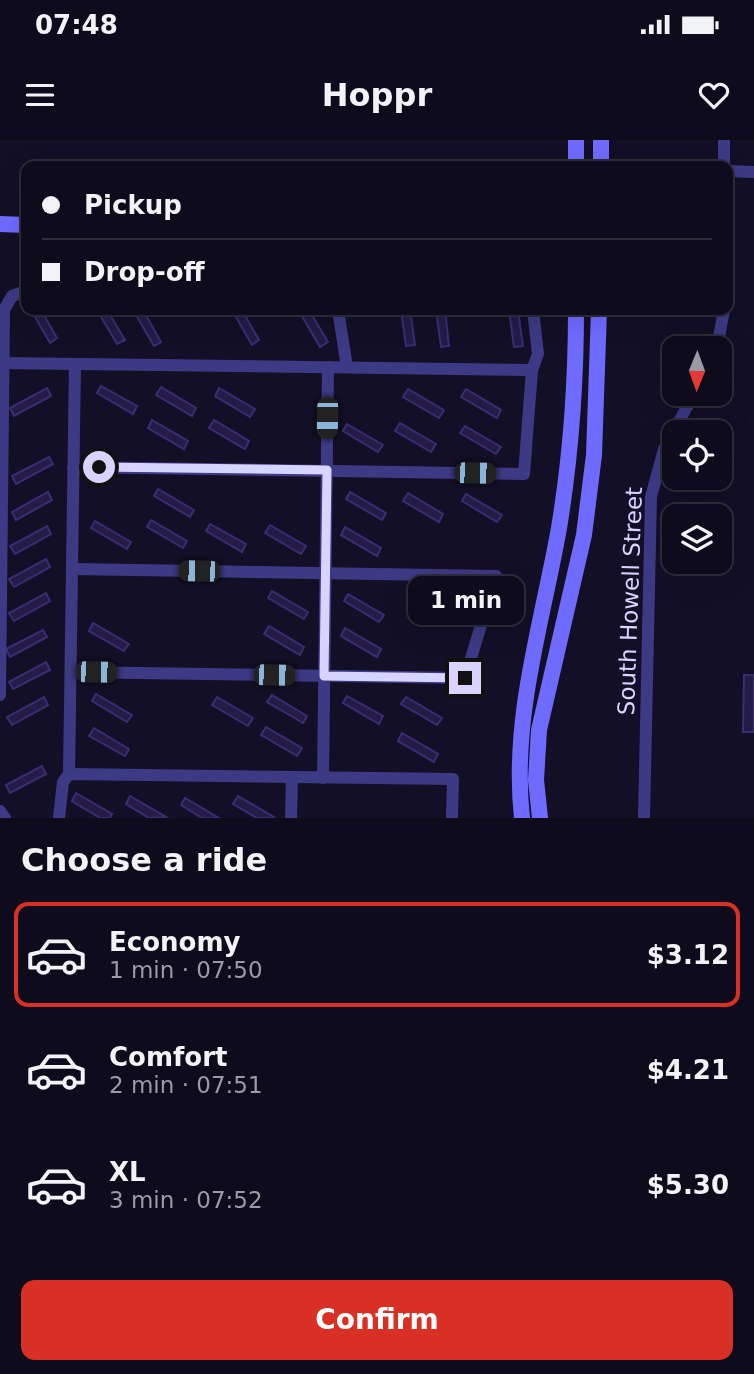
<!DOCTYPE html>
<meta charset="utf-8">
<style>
body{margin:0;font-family:"DejaVu Sans",sans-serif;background:#1c1929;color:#f1f3f6;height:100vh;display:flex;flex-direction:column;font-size:26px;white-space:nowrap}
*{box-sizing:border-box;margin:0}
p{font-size:23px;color:#9b9ba3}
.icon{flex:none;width:38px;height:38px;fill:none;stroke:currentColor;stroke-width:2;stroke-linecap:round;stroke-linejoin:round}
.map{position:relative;height:678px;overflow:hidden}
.side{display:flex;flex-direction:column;background:#0e0b1c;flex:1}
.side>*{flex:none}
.top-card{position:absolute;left:21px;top:21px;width:712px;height:154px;border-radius:14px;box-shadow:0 7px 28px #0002,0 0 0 2px #2e2b3b;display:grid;align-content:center;height:154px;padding:0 21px;background:#0e0b1c}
.needle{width:46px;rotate:181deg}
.buttons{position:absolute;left:662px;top:196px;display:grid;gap:14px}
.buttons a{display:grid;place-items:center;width:70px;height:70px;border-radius:14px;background:#0e0b1c;box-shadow:0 7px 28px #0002,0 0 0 2px #2e2b3b;font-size:35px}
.end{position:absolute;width:32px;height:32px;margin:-16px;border:9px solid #d9d4ff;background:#111;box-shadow:0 0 0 4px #111}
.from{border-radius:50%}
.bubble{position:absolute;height:49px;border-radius:14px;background:#0e0b1c;box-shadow:0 7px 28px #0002,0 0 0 2px #2e2b3b;font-size:23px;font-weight:700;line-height:49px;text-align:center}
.car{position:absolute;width:21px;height:42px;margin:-21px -10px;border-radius:9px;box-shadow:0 0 5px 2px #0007;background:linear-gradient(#222 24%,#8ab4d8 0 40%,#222 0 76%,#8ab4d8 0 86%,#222 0)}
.top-card b{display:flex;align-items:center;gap:24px;height:66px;font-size:26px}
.top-card b+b{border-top:2px solid #2e2b3b}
.top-card i{width:18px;height:18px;background:#f1f3f6}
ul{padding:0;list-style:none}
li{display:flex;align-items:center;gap:21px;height:105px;margin:0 14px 10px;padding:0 7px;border:4px solid transparent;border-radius:14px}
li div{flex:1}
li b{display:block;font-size:26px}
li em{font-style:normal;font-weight:700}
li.active{border-color:#d93025}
li>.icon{width:63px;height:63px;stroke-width:1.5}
h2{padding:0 21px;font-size:32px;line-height:84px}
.cta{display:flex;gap:14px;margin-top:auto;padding:14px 21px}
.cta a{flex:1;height:80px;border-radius:14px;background:#d93025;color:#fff;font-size:28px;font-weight:700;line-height:80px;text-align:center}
.status{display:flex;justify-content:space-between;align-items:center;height:49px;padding:0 35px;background:#0e0b1c;direction:ltr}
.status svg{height:19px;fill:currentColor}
header{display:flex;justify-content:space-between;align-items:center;height:91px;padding:0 21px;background:#0e0b1c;font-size:32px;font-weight:700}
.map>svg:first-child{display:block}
.building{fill:#241b47;stroke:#3b2d73;stroke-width:2}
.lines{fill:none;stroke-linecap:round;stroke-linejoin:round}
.minor{stroke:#3d3a85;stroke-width:12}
.secondary{stroke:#6f6bff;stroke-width:16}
.route{stroke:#d9d4ff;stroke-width:9}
.labels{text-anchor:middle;stroke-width:5;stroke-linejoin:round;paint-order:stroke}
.street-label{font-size:23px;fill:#d9d4ff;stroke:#130f26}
</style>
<div class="status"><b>07:48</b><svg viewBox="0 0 49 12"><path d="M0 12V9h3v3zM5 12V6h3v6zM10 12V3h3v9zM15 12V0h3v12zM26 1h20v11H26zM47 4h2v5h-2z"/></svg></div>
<header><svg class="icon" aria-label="menu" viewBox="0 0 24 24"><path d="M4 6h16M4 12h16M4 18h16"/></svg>Hoppr<svg class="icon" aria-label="heart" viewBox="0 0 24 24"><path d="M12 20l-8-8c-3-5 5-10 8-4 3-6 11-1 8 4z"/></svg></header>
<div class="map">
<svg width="754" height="678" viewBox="0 0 754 678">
<rect width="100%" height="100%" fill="#130f26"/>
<!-- building -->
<g class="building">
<polygon points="31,170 41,170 57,198 50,203"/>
<polygon points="97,170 107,170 125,200 117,204"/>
<polygon points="133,170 143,170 161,202 154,206"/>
<polygon points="232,170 242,170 259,200 252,205"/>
<polygon points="309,170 328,202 320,207 299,171"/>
<polygon points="401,170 410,170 415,205 406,206"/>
<polygon points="436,170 445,170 449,206 441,207"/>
<polygon points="509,170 518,170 523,206 514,207"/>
<polygon points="101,246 137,266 133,274 97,253"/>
<polygon points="161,247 196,268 192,276 156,255"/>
<polygon points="47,248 51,256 14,276 10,268"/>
<polygon points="219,248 255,269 250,277 215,256"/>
<polygon points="408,249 444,270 439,278 403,257"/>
<polygon points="466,249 501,270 497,278 461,257"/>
<polygon points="152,280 188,301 184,309 148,288"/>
<polygon points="214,280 249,301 245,309 209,288"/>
<polygon points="400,283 436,304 431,312 395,291"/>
<polygon points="347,284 383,305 378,312 343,291"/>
<polygon points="465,286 501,307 496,314 460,293"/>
<polygon points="49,317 53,324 16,344 12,336"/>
<polygon points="158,349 194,370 190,377 154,356"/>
<polygon points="48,352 52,360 16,380 12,372"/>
<polygon points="350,352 386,373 382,380 346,359"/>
<polygon points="408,353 443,374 439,382 403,361"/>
<polygon points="466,354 502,375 497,382 462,361"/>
<polygon points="151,380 187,401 183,408 147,387"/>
<polygon points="95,381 131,402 127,409 91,388"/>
<polygon points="210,384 246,404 242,412 206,391"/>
<polygon points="270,385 306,406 301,414 265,393"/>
<polygon points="47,386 51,394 15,414 10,406"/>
<polygon points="345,387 381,408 377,416 341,395"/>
<polygon points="46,419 50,427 14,447 9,439"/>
<polygon points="272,451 308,472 304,479 268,458"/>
<polygon points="46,453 50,461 14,481 9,473"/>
<polygon points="348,454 384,475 379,482 344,461"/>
<polygon points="93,483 129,504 124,511 89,491"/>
<polygon points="269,486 304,507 300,515 264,494"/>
<polygon points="345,488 381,509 377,517 341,496"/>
<polygon points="43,490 47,497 10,517 6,509"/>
<polygon points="46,522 50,530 13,549 9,542"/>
<polygon points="744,535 754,535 754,592 743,592"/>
<polygon points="96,554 132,575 127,582 92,561"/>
<polygon points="272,555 307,576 303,583 267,562"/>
<polygon points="347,556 383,576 379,584 343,563"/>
<polygon points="44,557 48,565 12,585 7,577"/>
<polygon points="217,557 253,578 248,586 212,565"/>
<polygon points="406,557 442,578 437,585 401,564"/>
<polygon points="266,587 302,608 297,616 261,595"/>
<polygon points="94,588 129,609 125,616 89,596"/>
<polygon points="402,593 438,614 434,622 398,601"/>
<polygon points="42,626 46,634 10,653 6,645"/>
<polygon points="76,653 112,674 110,678 100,678 72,661"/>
<polygon points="130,656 166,677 149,678 126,664"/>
<polygon points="238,656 274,677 273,678 257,678 233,664"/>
<polygon points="185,658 219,678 202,678 181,665"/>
</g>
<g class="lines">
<!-- minor -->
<g class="minor">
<polyline points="724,26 724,0"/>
<polyline points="728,31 754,32"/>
<polyline points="338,170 347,227"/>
<polyline points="717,208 724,170"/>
<polyline points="0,223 532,230 538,214 533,170"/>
<polyline points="73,327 524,334 532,230"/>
<polyline points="71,532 465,538 496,436 72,429"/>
<polyline points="0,555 4,170 12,156 26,151"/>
<polyline points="69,634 75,224"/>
<polyline points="323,638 328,227"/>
<polyline points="0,671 5,678"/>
<polyline points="59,678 63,642 69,634 453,639 452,678"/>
<polyline points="291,678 292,637"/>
<polyline points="644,678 651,357 664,309 694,254"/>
</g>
<!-- secondary -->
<g class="secondary">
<polyline points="576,0 576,26"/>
<polyline points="601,26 601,0"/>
<polyline points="0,84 26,85"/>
<path d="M 522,678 C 511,579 542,484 559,388 C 571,315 576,244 576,170"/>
<polyline points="540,678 536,640 539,590 584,395 594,315 599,170"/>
</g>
</g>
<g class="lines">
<!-- route -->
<polyline class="route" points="99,327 327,330 324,536 465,538"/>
</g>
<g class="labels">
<!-- street labels -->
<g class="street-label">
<text transform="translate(630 461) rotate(-88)" y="8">South Howell Street</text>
</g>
</g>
</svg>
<div class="buttons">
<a><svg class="needle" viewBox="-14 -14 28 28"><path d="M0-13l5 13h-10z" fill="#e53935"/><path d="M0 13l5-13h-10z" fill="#9b9ba3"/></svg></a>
<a><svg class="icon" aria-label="locate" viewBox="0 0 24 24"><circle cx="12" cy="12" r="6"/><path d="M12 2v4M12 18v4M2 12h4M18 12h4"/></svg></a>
<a><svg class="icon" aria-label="layers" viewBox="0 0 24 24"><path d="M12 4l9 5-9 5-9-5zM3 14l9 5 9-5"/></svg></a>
</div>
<i class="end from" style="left:99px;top:327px"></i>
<i class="end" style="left:465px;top:538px"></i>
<div class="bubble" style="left:408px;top:436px;width:116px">1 min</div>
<i class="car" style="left:327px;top:278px;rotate:181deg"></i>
<i class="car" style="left:475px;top:333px;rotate:91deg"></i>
<i class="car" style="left:199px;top:431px;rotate:271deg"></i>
<i class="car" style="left:96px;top:532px;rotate:91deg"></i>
<i class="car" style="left:274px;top:535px;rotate:91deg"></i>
<div class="top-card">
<b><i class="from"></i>Pickup</b>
<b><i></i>Drop-off</b>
</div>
</div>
<section class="side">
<h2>Choose a ride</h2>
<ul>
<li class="active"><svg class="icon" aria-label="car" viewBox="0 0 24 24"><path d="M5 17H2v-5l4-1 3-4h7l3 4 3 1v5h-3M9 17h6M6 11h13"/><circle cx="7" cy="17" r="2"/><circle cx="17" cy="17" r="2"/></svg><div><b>Economy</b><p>1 min · 07:50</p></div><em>$3.12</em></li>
<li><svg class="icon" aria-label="car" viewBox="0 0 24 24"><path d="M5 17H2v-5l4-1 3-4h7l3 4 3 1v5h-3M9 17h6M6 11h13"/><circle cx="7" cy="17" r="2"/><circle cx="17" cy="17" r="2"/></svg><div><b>Comfort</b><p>2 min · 07:51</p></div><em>$4.21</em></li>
<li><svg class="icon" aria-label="car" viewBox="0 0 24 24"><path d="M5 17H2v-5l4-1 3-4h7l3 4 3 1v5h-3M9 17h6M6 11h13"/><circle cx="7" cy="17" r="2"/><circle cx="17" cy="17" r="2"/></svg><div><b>XL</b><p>3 min · 07:52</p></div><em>$5.30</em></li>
</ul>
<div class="cta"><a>Confirm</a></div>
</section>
